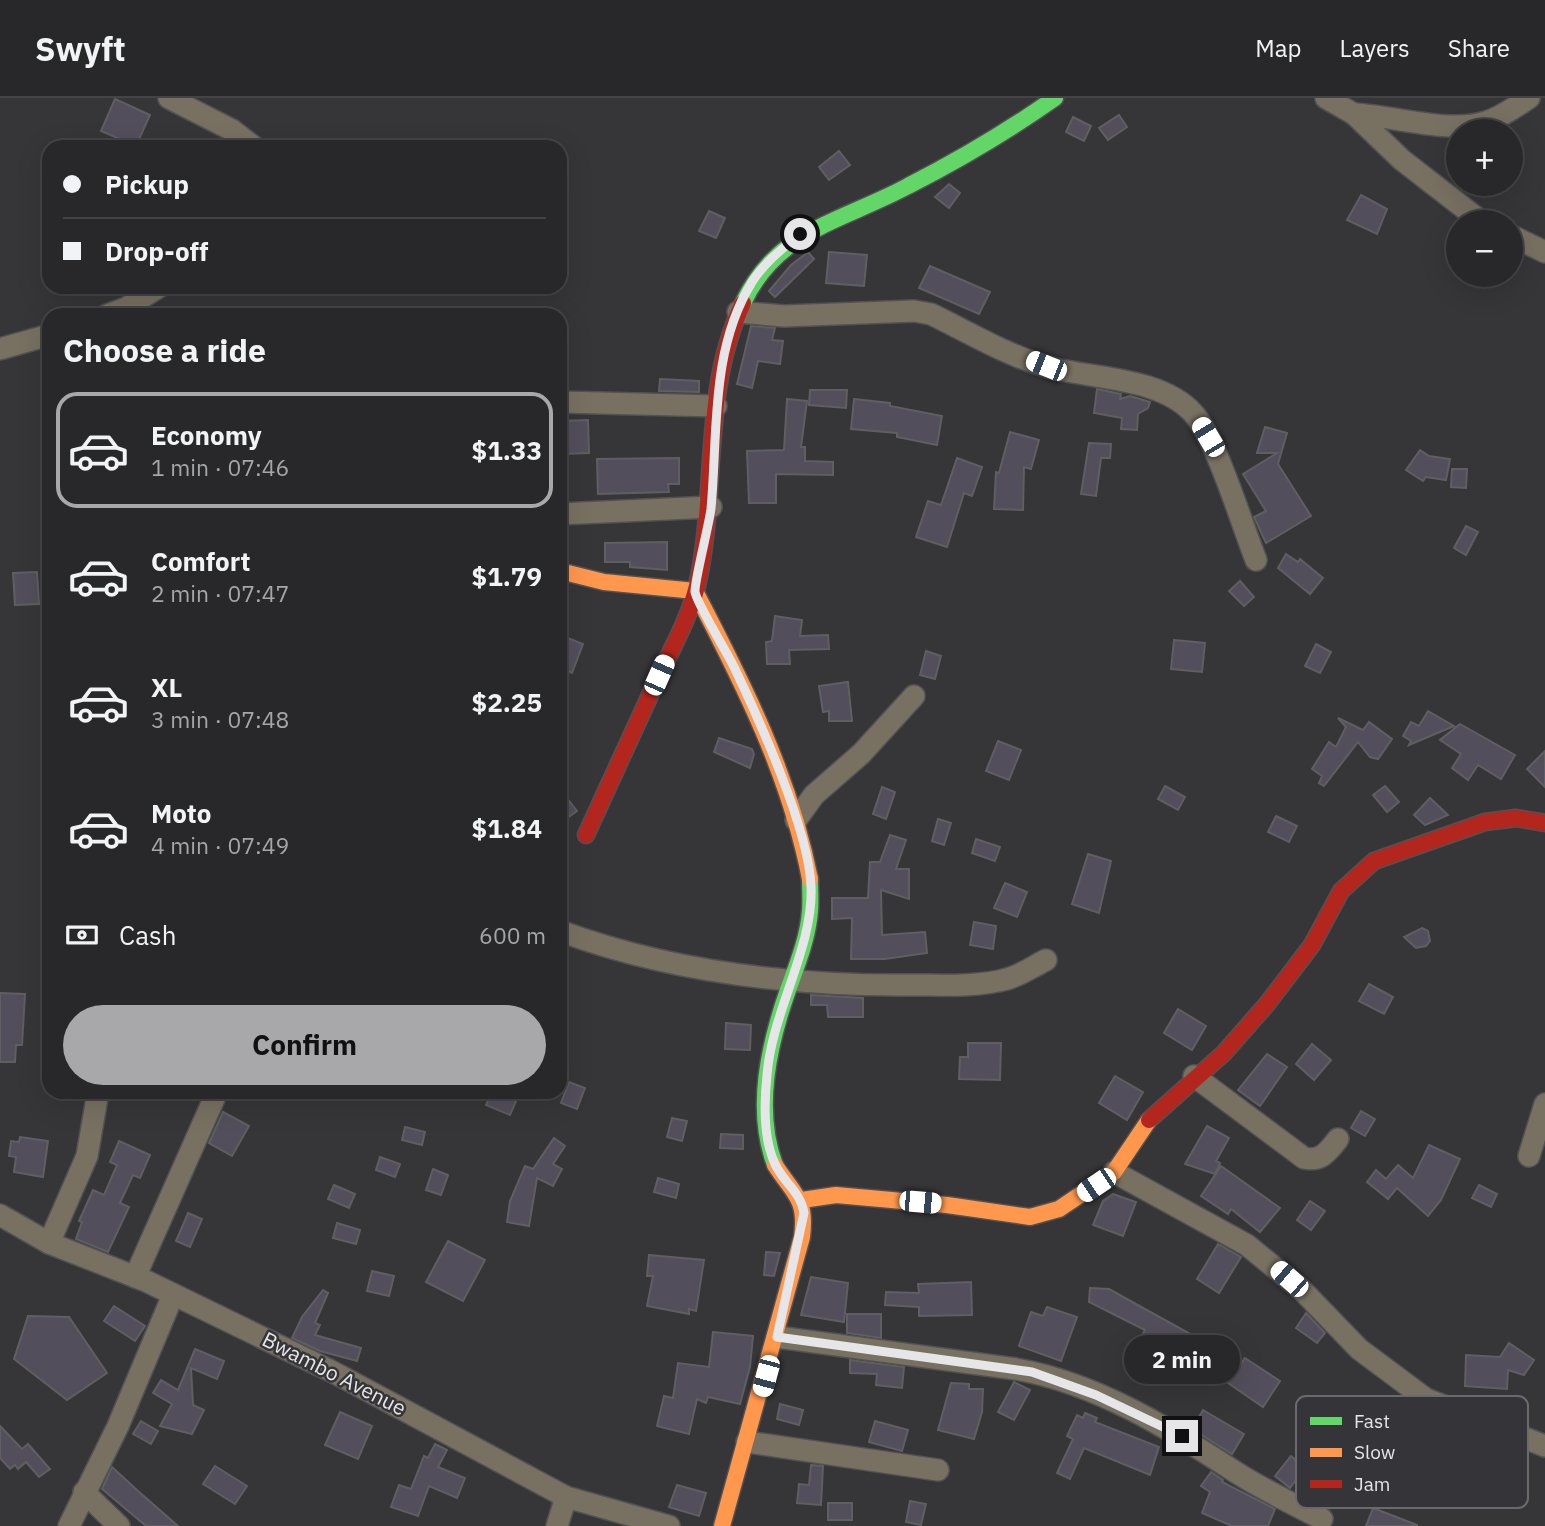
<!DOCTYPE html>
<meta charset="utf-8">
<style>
body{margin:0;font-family:"IBM Plex Sans",sans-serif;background:#343436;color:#f1f3f6;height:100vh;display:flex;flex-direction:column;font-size:26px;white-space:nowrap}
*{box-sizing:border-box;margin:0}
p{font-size:23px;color:#a5a6a8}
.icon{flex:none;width:38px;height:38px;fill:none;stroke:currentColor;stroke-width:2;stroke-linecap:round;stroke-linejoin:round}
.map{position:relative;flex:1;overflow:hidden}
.panel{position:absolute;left:42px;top:210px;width:525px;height:791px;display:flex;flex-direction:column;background:#28282a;border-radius:21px;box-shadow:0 7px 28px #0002,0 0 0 2px #444447}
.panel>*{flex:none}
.hud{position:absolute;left:42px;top:42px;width:525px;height:154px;border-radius:21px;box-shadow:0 7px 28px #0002,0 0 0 2px #444447;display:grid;align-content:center;height:154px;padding:0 21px;background:#28282a}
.fabs{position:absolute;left:1446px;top:21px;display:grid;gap:14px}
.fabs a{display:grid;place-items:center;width:77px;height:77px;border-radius:50%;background:#28282a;box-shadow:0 7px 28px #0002,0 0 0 2px #444447;font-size:35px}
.end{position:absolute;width:32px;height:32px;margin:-16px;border:9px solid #e6e6e9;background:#111;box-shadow:0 0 0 4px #111}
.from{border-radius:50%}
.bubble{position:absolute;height:49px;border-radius:24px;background:#28282a;box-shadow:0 7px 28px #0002,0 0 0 2px #444447;font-size:23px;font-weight:700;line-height:49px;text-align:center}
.car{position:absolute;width:21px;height:42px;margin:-21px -10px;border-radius:9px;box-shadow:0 0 5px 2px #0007;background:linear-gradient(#fff 24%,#345 0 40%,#fff 0 76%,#345 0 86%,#fff 0)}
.hud b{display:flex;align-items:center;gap:24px;height:66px;font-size:26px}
.hud b+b{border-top:2px solid #444447}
.hud i{width:18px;height:18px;background:#f1f3f6}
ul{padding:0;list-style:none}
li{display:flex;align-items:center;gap:21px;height:116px;margin:0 14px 10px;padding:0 7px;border:4px solid transparent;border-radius:21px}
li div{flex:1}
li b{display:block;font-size:26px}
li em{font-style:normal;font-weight:700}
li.selected{border-color:#a8a8ab}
li>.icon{width:63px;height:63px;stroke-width:1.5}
h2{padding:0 21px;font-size:32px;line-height:84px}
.pay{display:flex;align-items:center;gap:18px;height:77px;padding:0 21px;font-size:26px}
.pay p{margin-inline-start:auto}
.cta{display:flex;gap:14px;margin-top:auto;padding:14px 21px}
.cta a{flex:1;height:80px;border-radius:42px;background:#a8a8ab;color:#111;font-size:28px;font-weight:700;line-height:80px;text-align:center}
header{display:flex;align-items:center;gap:42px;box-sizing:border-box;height:98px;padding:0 35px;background:#28282a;border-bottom:2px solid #444447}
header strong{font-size:33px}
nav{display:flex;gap:38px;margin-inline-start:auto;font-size:24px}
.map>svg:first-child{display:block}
.building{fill:#524e5b;stroke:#5f5f61;stroke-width:2}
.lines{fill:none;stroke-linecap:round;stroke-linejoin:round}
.street-casing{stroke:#525254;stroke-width:24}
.fast-casing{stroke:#525254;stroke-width:19}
.slow-casing{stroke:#525254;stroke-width:19}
.jam-casing{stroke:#525254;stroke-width:19}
.street{stroke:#787162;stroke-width:21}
.fast{stroke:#63d668;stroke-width:16}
.slow{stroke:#ff974d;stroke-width:16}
.jam{stroke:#b3261e;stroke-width:16}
.route{stroke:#e6e6e9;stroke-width:9}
.labels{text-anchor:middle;stroke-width:5;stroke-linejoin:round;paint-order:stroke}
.street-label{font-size:21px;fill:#e6e6e9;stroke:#353539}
.key{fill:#353539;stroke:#6a6a6e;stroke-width:2}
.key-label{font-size:19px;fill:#e6e6e9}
</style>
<header>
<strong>Swyft</strong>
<nav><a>Map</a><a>Layers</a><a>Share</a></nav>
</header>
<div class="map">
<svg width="1545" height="1428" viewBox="0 0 1545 1428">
<rect width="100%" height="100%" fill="#363638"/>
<!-- building -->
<g class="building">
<polygon points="115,1 150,17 136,48 101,33"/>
<polygon points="1119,17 1127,29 1108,42 1099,30"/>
<polygon points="1073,19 1091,28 1084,43 1066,34"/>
<polygon points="839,53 850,67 829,82 819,69"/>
<polygon points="949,86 960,95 949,110 935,99"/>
<polygon points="1361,97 1387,111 1377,136 1347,122"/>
<polygon points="709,113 725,120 716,140 699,133"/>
<polygon points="808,154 814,161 775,199 769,193 791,167"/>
<polygon points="829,154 867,157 864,188 826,185"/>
<polygon points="930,168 990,194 979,216 919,190"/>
<polygon points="751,228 775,230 772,242 783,243 780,266 758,263 752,290 737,286"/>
<polygon points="660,281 699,283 699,294 659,293"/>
<polygon points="1097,291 1121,296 1120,301 1130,298 1150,304 1148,310 1138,316 1137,332 1121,331 1122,320 1094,315"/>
<polygon points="810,292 847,292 846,310 809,307"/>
<polygon points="787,301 807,303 801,349 805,349 805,363 833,364 833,377 776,376 776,405 749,405 747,353 784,352"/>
<polygon points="854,301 890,305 890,308 942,318 937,347 897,339 897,335 851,331"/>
<polygon points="588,322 589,355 560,356 560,323"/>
<polygon points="1265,329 1287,335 1278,366 1311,418 1266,445 1254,419 1266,413 1243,376 1277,355 1257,355"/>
<polygon points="1010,334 1039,342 1031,371 1024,369 1023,412 994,411 996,374 999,375"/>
<polygon points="1089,345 1111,346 1110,360 1101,360 1096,398 1081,396"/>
<polygon points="1420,352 1429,358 1450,361 1446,382 1426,379 1423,383 1406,372"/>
<polygon points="679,360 679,386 668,386 669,394 598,396 597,361"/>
<polygon points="957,360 982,369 972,398 964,395 947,449 916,439 928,403 941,407"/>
<polygon points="1452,371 1467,371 1466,390 1451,389"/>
<polygon points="1466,428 1478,434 1466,457 1454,450"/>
<polygon points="667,444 667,472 630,469 630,464 605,464 605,445"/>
<polygon points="1286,456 1298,464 1300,461 1323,480 1310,496 1278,470"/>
<polygon points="37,474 39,506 15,507 13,475"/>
<polygon points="1240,483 1254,499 1244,508 1229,493"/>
<polygon points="775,518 802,522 800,538 828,537 829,551 789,552 790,566 767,566 766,544 772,543"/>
<polygon points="560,537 583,546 572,575 560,570"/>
<polygon points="1174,542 1205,545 1202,574 1171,571"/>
<polygon points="1316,546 1331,554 1320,575 1305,568"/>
<polygon points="926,553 941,558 935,581 920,577"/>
<polygon points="848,584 852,623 829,623 829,613 823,614 819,588"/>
<polygon points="1428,613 1454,628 1409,647 1411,643 1403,638 1411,624 1419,628"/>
<polygon points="1338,620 1363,632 1369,624 1392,641 1378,661 1370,659 1358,644 1324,688 1319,685 1322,678 1312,671 1329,644 1336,649 1346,629"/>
<polygon points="1460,626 1515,657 1501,681 1478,667 1468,682 1452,670 1461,656 1440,642"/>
<polygon points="719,640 752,651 754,656 750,670 714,654"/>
<polygon points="998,643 1021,652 1009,682 986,673"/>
<polygon points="1545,653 1545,689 1527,671"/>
<polygon points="1165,688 1185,699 1178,712 1158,701"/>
<polygon points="1385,688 1399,704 1387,714 1373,697"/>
<polygon points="882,689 895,694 886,721 873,716"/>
<polygon points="560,691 577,713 560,725"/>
<polygon points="1430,700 1448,717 1425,727 1414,717"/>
<polygon points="1276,718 1297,728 1289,744 1268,734"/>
<polygon points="938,721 951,725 944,747 932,743"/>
<polygon points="890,737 906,742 896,771 909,771 909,801 881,792 882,837 925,834 927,855 885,861 851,861 852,820 832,821 832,800 868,800 870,764 880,764"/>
<polygon points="976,741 1000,749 995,763 972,755"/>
<polygon points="1088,756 1111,763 1099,815 1072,806"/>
<polygon points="1005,785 1027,794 1017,819 994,810"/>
<polygon points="974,824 996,828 993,851 970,847"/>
<polygon points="1422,830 1428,833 1430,843 1426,848 1416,850 1404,839"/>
<polygon points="1369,886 1393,899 1384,916 1359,903"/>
<polygon points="0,895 25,896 22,947 16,947 15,964 0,964"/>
<polygon points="811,897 863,900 863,919 828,919 827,907 811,907"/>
<polygon points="1178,911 1206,928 1192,952 1164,935"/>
<polygon points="726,925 751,927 750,952 725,951"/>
<polygon points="968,945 1001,945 1000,982 959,981 960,959 968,959"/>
<polygon points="1312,946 1331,962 1314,982 1296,966"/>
<polygon points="1267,956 1287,969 1260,1008 1238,992"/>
<polygon points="1115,978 1143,994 1127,1022 1099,1005"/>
<polygon points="569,984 585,990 577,1011 561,1005"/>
<polygon points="492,994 520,994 510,1017 486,1007"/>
<polygon points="1361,1013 1375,1021 1365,1038 1351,1030"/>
<polygon points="223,1014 249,1028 232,1058 209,1045"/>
<polygon points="672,1020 687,1023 682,1043 667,1039"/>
<polygon points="1207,1028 1229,1040 1216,1063 1220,1065 1215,1076 1185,1066"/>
<polygon points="405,1029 425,1034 422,1047 402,1042"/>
<polygon points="721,1036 743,1037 743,1051 720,1050"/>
<polygon points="20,1039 48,1043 43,1079 14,1074 16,1059 9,1058 11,1043 19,1044"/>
<polygon points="554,1040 565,1048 553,1066 562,1071 553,1088 537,1080 529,1128 507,1124 510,1103 525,1068 533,1071"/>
<polygon points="119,1043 150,1057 140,1080 133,1077 120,1105 129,1109 108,1154 76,1141 82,1124 79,1123 93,1092 104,1097 117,1067 110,1064"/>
<polygon points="1429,1047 1460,1061 1441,1102 1428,1118 1397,1090 1388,1101 1367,1084 1376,1072 1386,1081 1398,1067 1413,1080"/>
<polygon points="380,1059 400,1066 395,1079 376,1072"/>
<polygon points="1221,1068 1280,1110 1260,1134 1231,1111 1228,1116 1201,1098"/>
<polygon points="433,1071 448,1077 441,1097 426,1092"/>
<polygon points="658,1080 679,1086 676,1100 654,1094"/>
<polygon points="334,1087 355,1096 349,1110 328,1101"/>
<polygon points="1479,1087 1497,1096 1491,1109 1472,1100"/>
<polygon points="1113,1096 1136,1104 1123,1138 1093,1127 1103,1103"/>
<polygon points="1310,1103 1325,1113 1311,1132 1297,1122"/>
<polygon points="188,1115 202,1121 190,1149 176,1143"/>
<polygon points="337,1125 360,1132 356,1146 333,1140"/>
<polygon points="448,1143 485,1162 463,1203 426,1184"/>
<polygon points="1218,1146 1241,1159 1219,1195 1197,1181"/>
<polygon points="766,1154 780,1155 774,1178 764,1177"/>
<polygon points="649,1157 704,1162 696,1213 689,1211 689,1216 647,1208 653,1178 647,1178"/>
<polygon points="372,1173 394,1178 389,1198 367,1193"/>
<polygon points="811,1179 848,1185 844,1224 801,1217"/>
<polygon points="971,1184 972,1217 919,1218 919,1209 885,1207 886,1194 919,1195 918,1186"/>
<polygon points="1090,1190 1109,1191 1212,1248 1200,1269 1183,1261 1180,1267 1138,1244 1145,1232 1089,1204"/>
<polygon points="323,1192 328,1195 315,1225 320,1227 315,1237 361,1250 357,1263 320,1253 292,1240 302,1219"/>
<polygon points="114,1208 145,1228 135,1243 104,1223"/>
<polygon points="1047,1209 1077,1219 1061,1263 1019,1248 1031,1214 1043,1218"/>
<polygon points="1306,1215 1325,1235 1317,1245 1296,1230"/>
<polygon points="847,1216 881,1216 881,1240 847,1235"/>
<polygon points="28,1218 69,1219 107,1275 67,1302 14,1261"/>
<polygon points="713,1234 753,1238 750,1269 740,1306 708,1299 706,1305 697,1301 689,1336 657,1328 664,1298 673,1300 678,1265 709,1269"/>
<polygon points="1509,1245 1534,1262 1524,1277 1508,1272 1507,1291 1465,1288 1466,1257 1500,1259"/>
<polygon points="195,1251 224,1263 217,1281 191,1270 193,1307 204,1312 192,1336 160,1328 172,1306 153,1295 161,1282 178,1292"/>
<polygon points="1245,1260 1280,1283 1263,1309 1228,1285"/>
<polygon points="850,1262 904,1269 902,1290 876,1287 877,1276 850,1275"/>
<polygon points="1014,1284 1030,1292 1014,1322 998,1314"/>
<polygon points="951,1285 969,1286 969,1291 983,1291 982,1314 974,1341 938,1332"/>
<polygon points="780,1306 803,1312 799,1327 777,1321"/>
<polygon points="1203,1312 1244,1336 1232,1356 1192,1331"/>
<polygon points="340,1314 372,1328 358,1361 325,1347"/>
<polygon points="1085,1315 1097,1320 1095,1324 1159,1349 1150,1377 1084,1350 1070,1381 1057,1375 1073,1341 1067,1338 1077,1317 1083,1320"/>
<polygon points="141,1323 158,1333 151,1346 133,1336"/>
<polygon points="875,1323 908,1332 902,1353 869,1344"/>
<polygon points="0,1328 22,1351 28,1346 50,1371 39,1379 26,1364 18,1371 15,1367 10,1371 0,1360"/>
<polygon points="435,1346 447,1352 438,1369 465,1380 457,1400 429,1388 418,1418 391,1409 399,1387 411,1391 424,1358 428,1360"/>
<polygon points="1291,1358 1305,1370 1290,1390 1275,1378"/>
<polygon points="811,1367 823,1368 821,1407 797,1405 799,1386 809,1387"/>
<polygon points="215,1368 247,1388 235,1406 203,1386"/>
<polygon points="112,1369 138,1393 178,1428 146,1428 102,1391"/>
<polygon points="1211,1374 1223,1382 1222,1384 1275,1411 1268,1428 1232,1428 1202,1415 1210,1394 1201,1388"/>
<polygon points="677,1387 706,1395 699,1418 669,1409"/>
<polygon points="910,1403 926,1406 921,1427 906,1424"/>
<rect x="828" y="1405" width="24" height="17"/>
<polygon points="1373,1410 1417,1427 1417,1428 1366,1428"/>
</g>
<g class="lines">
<!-- street casing -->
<g class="street-casing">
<g id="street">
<polyline points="169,0 232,32 254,49"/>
<polyline points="1326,0 1354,16 1402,62 1482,124"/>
<path d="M 1354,16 C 1394,18 1450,36 1486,24 C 1502,19 1515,9 1529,0"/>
<polyline points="1510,137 1545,154"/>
<path d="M 738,214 L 784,218 L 914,213 L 931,216 C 968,234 1008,258 1048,269 C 1093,281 1160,279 1193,315 C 1216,340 1242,427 1256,462"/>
<polyline points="107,217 126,210 159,189"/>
<polyline points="0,251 49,237"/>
<polyline points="560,304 716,308"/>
<polyline points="560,416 711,409"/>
<polyline points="796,722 814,697 861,656 914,598"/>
<path d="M 560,833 C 671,874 793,888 912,887 C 943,887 977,889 1007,881 C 1021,877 1034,868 1046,862"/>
<path d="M 1194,978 L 1304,1060 C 1322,1064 1328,1053 1338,1041"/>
<polyline points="1529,1058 1545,1006"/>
<polyline points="1114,1074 1247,1147 1302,1192 1359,1251 1426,1301 1545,1348"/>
<polyline points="0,1117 49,1145 146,1183 333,1274 566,1399 669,1428"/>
<polyline points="49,1145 87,1058 98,994"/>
<polyline points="135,1179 217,994"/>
<path d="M 777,1239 L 1016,1271 C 1097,1285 1170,1331 1237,1375 C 1264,1392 1293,1406 1322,1421"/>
<polyline points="747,1344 938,1372"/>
<polyline points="84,1394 119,1428"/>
<polyline points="69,1428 118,1328 173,1197"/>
<polyline points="557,1428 566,1399"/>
</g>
</g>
<!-- fast casing -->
<g class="fast-casing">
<g id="fast">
<path d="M 743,205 C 777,132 843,123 908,88 C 959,62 1008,33 1055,0"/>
<path d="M 775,1067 C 754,1011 769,946 788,892 C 797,867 808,840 810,813 C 811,803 810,791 810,781"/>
</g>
</g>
<!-- slow casing -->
<g class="slow-casing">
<g id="slow">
<path d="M 560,473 L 604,484 L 695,493 C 743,585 790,678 810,781"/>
<polyline points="802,1102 836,1097 947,1107 1030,1119 1059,1111 1114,1074 1149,1022"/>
<path d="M 722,1428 L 802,1139 C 807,1100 794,1097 775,1067"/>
</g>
</g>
<!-- jam casing -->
<g class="jam-casing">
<g id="jam">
<path d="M 586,737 C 610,685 634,633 657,582 C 671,552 689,521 697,488 C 718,396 701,293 743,205"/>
<polyline points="1149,1022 1224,955 1267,906 1312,847 1341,793 1374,763 1485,724 1516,720 1545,725"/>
</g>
</g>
<!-- street -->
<use href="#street" class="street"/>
<!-- fast -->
<use href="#fast" class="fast"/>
<!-- slow -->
<use href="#slow" class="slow"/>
<!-- jam -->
<use href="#jam" class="jam"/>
</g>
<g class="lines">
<!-- route -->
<path class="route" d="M 800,136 C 783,150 764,165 752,184 C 710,252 718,335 711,411 C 709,427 694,485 695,494 C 697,506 727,554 734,569 C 759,621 809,732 811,788 C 814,849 772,913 767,977 C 764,1005 763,1040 775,1066 C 783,1084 801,1094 804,1115 L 777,1239 L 1032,1274 L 1096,1297 L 1182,1338"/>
</g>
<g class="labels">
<!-- street labels -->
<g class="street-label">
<text transform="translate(334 1276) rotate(27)" y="7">Bwambo Avenue</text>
</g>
</g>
<!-- legend -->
<rect x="1296" y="1298" width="232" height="112" rx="10" class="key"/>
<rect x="1310" y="1319" width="32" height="8" fill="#63d668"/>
<rect x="1310" y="1350" width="32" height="9" fill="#ff974d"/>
<rect x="1310" y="1382" width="32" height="8" fill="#b3261e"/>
<g class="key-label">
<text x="1354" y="1330">Fast</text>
<text x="1354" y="1361">Slow</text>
<text x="1354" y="1393">Jam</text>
</g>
</svg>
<div class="fabs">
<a>+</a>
<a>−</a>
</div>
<i class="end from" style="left:800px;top:136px"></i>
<i class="end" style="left:1182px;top:1338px"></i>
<div class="bubble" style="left:1124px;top:1237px;width:116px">2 min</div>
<i class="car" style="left:1046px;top:268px;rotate:292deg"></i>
<i class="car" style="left:1208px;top:339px;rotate:329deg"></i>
<i class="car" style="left:659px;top:577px;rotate:24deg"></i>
<i class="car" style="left:1096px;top:1087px;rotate:236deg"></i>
<i class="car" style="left:920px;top:1104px;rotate:95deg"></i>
<i class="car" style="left:1289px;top:1181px;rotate:311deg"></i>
<i class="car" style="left:766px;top:1278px;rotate:195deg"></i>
<div class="hud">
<b><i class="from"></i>Pickup</b>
<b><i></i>Drop-off</b>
</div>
<section class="panel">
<h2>Choose a ride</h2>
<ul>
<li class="selected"><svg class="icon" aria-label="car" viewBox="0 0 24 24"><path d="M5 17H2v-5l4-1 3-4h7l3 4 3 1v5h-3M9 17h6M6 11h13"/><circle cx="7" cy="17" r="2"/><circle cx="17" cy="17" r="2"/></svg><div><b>Economy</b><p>1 min · 07:46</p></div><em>$1.33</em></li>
<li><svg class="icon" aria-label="car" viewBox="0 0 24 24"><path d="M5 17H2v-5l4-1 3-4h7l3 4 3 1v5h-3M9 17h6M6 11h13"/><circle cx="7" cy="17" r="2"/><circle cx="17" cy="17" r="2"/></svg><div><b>Comfort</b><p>2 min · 07:47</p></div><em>$1.79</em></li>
<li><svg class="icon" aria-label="car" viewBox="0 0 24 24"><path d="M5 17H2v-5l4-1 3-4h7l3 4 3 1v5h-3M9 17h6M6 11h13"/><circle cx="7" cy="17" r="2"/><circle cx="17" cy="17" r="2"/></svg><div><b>XL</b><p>3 min · 07:48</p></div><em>$2.25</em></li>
<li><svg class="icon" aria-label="car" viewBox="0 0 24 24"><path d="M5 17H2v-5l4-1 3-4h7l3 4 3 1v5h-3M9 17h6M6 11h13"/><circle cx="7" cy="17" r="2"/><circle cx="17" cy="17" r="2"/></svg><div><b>Moto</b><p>4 min · 07:49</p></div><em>$1.84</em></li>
</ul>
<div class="pay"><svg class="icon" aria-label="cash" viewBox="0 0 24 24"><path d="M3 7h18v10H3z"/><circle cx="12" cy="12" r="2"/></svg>Cash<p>600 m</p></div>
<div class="cta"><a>Confirm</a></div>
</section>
</div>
